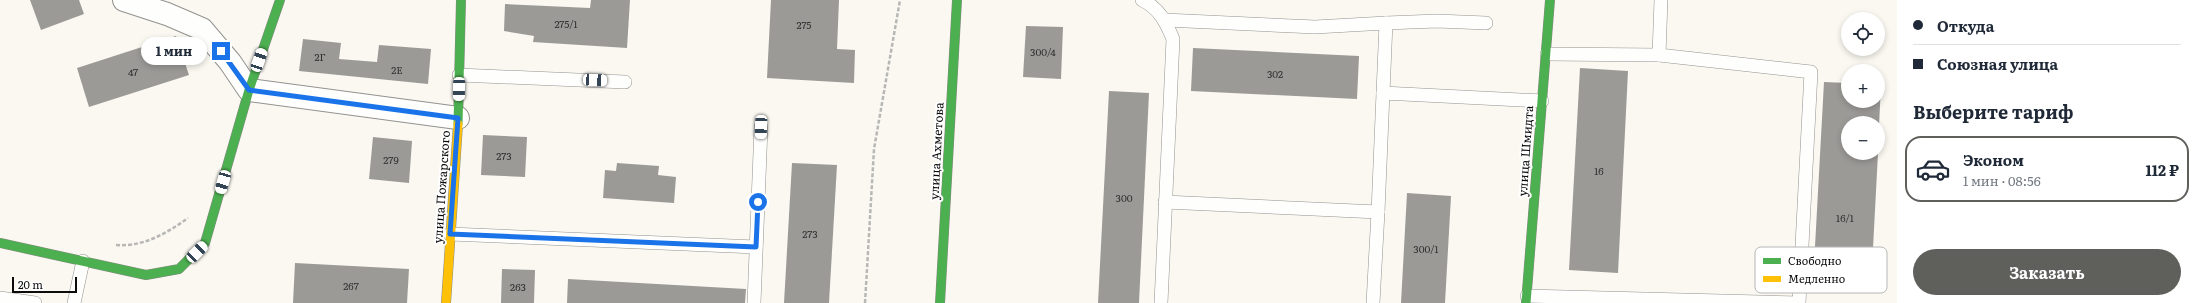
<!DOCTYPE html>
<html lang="ru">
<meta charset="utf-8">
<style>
body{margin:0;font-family:Literata,serif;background:#f6f6f7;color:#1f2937;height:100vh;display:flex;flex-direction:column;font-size:15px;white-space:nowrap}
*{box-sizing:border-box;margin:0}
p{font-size:13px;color:#747a83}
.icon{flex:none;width:22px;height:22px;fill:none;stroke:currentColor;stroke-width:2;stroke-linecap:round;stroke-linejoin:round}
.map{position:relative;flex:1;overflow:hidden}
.side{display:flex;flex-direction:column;background:#fff;width:300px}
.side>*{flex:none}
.top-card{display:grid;align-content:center;height:88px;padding:0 16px;background:#fff}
.fabs{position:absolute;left:1841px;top:12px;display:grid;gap:8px}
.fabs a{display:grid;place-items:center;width:44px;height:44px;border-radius:50%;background:#fff;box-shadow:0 2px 6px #0003;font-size:20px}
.scale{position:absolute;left:12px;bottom:10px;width:65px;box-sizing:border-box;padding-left:4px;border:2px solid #0c0c0c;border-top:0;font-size:11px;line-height:14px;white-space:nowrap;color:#0c0c0c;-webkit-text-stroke:3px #fff;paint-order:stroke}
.end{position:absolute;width:18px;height:18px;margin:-9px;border:5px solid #1a73e8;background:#fff;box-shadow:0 0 0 2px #fff}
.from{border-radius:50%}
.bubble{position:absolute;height:28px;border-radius:14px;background:#fff;box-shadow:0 2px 6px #0003;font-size:13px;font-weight:700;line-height:28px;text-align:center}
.car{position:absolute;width:12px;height:24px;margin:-12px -6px;border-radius:5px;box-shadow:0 0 3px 1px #0007;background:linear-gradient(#fff 24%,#345 0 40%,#fff 0 76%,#345 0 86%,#fff 0)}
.top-card b{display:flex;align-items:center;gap:14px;height:38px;font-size:15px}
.top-card b+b{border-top:1px solid #e0e1e3}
.top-card i{width:10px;height:10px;background:#1f2937}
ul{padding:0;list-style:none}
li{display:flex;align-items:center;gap:12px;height:66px;margin:0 8px 6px;padding:0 8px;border:2px solid #e0e1e3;border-radius:16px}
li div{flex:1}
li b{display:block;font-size:15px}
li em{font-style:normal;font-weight:700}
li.current{border-color:#5f5f5c}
li>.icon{width:36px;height:36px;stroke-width:1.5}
h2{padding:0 16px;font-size:18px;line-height:48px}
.primary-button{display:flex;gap:8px;margin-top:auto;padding:8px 16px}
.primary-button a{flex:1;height:46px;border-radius:24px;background:#5f5f5c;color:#fff;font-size:16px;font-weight:700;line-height:46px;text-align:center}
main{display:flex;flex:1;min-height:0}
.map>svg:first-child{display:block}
.building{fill:#9c9a97}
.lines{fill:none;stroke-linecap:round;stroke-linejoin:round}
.lane-casing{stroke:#93928f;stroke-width:14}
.street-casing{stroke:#93928f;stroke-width:24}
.fast-casing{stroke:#8a8986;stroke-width:10}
.slow-casing{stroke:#8a8986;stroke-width:10}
.path{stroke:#b7b7b6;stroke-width:2.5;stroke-dasharray:4 2;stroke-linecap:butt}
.lane{stroke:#fefefd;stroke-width:13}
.street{stroke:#fefefd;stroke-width:22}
.fast{stroke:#4caf50;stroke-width:9}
.slow{stroke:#ffc107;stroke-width:9}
.route{stroke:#1a73e8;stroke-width:5}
.labels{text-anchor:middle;stroke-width:4;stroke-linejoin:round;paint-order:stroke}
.number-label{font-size:10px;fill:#30302f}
.street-label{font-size:12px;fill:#0c0c0c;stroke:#fff}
.key{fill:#fff;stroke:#b6b6b6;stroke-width:1}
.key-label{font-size:11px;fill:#0c0c0c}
</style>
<main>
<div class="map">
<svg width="1897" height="303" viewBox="0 0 1897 303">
<rect width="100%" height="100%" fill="#faf8f1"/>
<!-- building -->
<g class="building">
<polygon points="30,0 79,0 84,14 41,30"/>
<polygon points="591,0 630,0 627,48 533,42 534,36 504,31 505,4 590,8"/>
<polygon points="771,0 839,0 837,49 855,50 854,83 767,78"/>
<polygon points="1026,26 1063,27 1061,79 1023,77"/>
<polygon points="176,36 189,75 89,107 77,68"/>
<polygon points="303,39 341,43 339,59 377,62 379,45 431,49 428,84 299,71"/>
<polygon points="1193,48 1359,56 1357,99 1191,91"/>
<polygon points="1580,68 1628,71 1618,273 1569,270"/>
<polygon points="1824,82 1848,83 1848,101 1878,101 1878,85 1881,85 1878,147 1878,123 1848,123 1848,153 1878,153 1871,286 1813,283"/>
<polygon points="1109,91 1149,93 1139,303 1098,303"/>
<polygon points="483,135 527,137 525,177 481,175"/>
<polygon points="373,137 412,141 409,183 369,179"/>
<polygon points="617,163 659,166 658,175 676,177 674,203 603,198 605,170 616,171"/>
<polygon points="792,163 837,165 829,303 784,303"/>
<polygon points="1407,193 1451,196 1445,303 1401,303"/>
<polygon points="295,263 409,269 407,303 293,303"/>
<polygon points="502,269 535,270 534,303 501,303"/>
<polygon points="568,279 746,289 745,303 567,303"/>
</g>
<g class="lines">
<!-- lane casing -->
<g class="lane-casing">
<g id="lane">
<path d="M 1142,0 C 1159,8 1166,22 1173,39 L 1161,303"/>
<polyline points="1165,20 1315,27 1386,23 1383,93"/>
<polyline points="1386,23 1437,21 1486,23"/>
<polyline points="1659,55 1661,0"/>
<polyline points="459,75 625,82"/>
<polyline points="1165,202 1378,212 1383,93 1542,101"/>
<polyline points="450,234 756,247"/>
<polyline points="1527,296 1799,303 1811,72 1659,55 1547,54"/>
<polyline points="0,298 35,303"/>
<polyline points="74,303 83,261"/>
<polyline points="754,303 761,127"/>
<polyline points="1373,303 1378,212"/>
</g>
</g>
<!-- street casing -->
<g class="street-casing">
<polyline id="street" points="124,0 167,14 202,29 230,62 249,90 458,118"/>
</g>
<!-- fast casing -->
<g class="fast-casing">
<g id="fast">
<polyline points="458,124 461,0"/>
<polyline points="0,243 146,275 179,269 205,243 249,90 280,0"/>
<polyline points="940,303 957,0"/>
<polyline points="1526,303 1550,0"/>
</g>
</g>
<!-- slow casing -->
<g class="slow-casing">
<polyline id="slow" points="446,303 458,124"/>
</g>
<!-- path -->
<g class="path">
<path d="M 116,245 C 144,247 167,233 188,218"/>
<polyline points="865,303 874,149 900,0"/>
</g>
<!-- lane -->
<use href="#lane" class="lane"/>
<!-- street -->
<use href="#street" class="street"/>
<!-- fast -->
<use href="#fast" class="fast"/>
<!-- slow -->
<use href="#slow" class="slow"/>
</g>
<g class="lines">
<!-- route -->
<polyline class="route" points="221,51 249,90 458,118 450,234 756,247 758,202"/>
</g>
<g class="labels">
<!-- number labels -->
<g class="number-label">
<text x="566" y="28">275/1</text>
<text x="804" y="29">275</text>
<text x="1043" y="56">300/4</text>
<text x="320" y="61">2Г</text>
<text x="397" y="74">2Е</text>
<text x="133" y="76">47</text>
<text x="1275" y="78">302</text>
<text x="504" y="160">273</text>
<text x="391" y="164">279</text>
<text x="1599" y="175">16</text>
<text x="1124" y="202">300</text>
<text x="1845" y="222">16/1</text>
<text x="810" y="238">273</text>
<text x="1426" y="253">300/1</text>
<text x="351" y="290">267</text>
<text x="518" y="291">263</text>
</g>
<!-- street labels -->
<g class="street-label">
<text transform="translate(937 151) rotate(-87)" y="4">улица Ахметова</text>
<text transform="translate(1526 151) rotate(-86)" y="4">улица Шмидта</text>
<text transform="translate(442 187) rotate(-86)" y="4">улица Пожарского</text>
</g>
</g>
<!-- legend -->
<rect x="1755" y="247" width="132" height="46" rx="6" class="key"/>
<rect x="1763" y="258" width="18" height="6" fill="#4caf50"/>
<rect x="1763" y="276" width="18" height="6" fill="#ffc107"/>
<g class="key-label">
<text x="1788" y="265">Свободно</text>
<text x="1788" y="283">Медленно</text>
</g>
</svg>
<div class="fabs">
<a><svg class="icon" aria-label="locate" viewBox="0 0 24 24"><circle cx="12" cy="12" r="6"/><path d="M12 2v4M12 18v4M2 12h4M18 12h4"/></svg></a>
<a>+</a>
<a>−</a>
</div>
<div class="scale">20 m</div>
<i class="end from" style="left:758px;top:202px"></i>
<i class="end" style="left:221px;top:51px"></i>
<div class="bubble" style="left:141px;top:37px;width:66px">1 мин</div>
<i class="car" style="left:259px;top:60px;rotate:19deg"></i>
<i class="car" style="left:595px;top:80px;rotate:93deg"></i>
<i class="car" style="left:459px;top:89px;rotate:181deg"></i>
<i class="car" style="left:761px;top:127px;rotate:182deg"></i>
<i class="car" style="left:223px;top:182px;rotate:196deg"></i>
<i class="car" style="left:197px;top:252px;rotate:45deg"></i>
</div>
<section class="side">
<div class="top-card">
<b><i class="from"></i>Откуда</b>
<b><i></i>Союзная улица</b>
</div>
<h2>Выберите тариф</h2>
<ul>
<li class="current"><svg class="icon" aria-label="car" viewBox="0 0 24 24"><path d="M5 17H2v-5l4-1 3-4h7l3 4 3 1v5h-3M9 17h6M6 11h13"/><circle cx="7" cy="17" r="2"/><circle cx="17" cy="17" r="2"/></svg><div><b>Эконом</b><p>1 мин · 08:56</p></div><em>112 ₽</em></li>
</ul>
<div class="primary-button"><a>Заказать</a></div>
</section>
</main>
